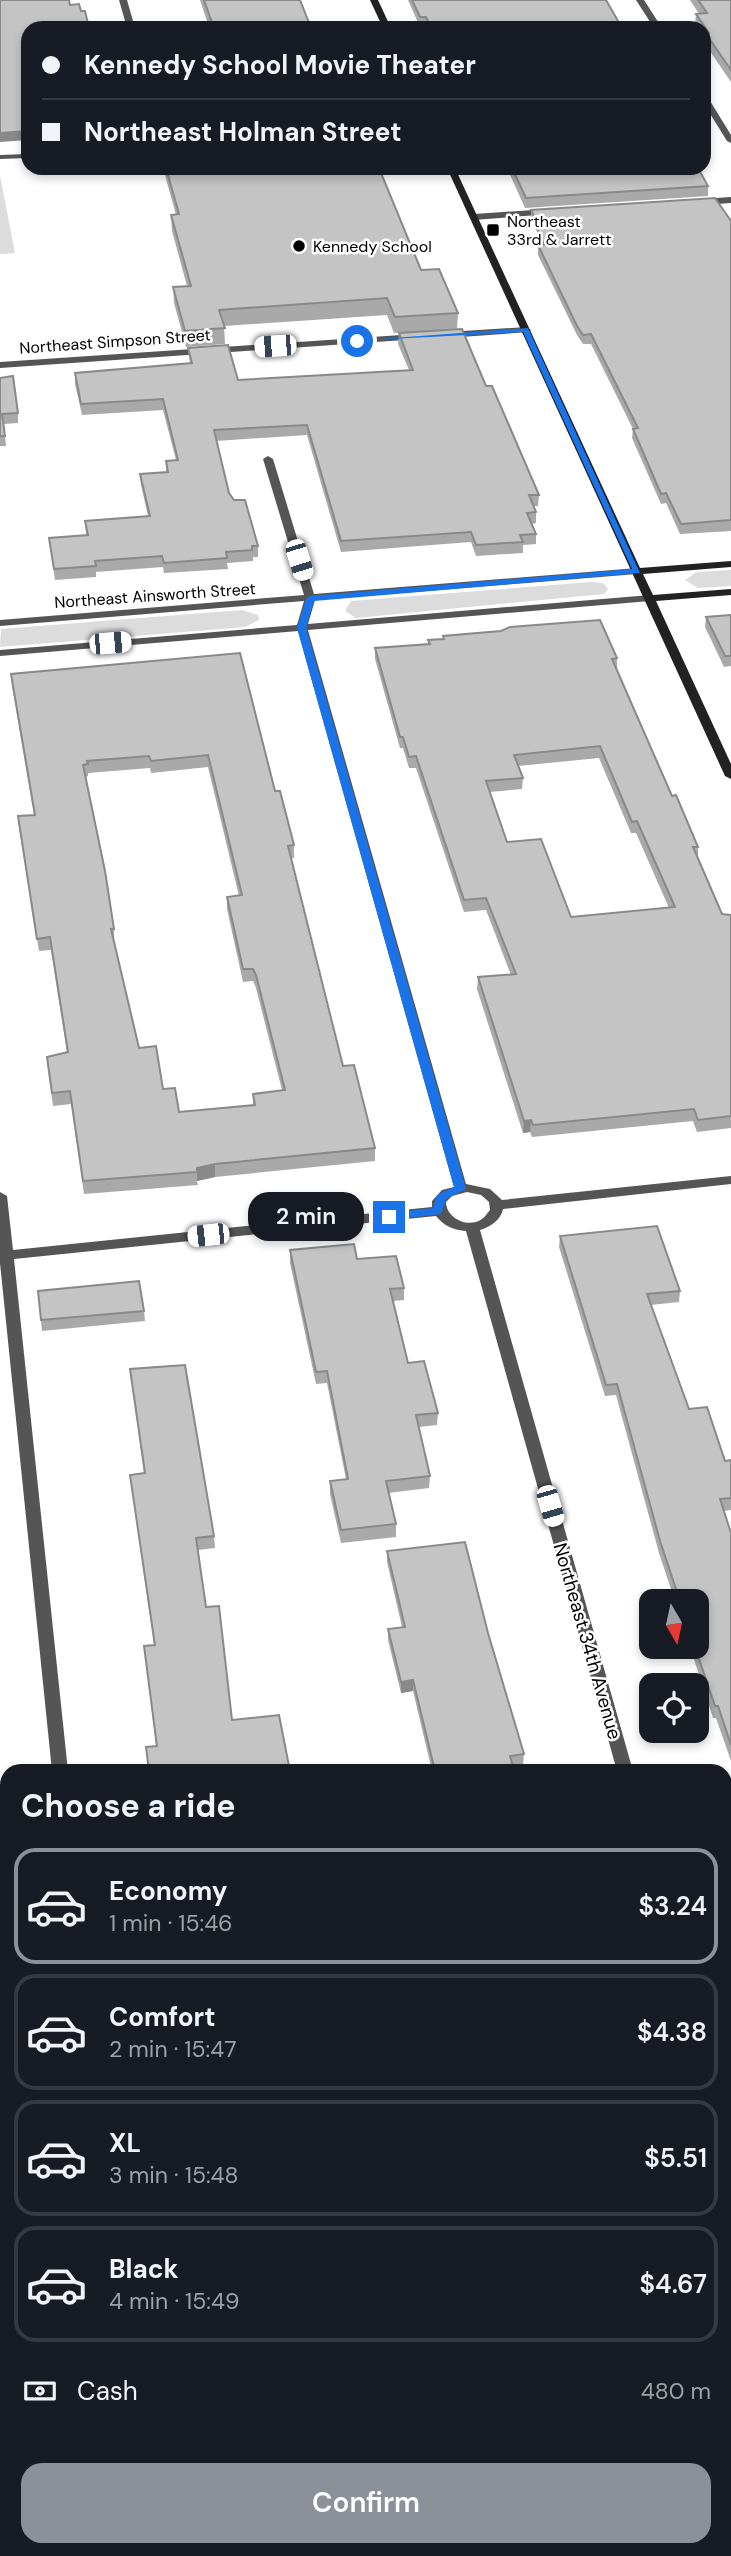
<!DOCTYPE html>
<meta charset="utf-8">
<style>
body{margin:0;font-family:"DM Sans",sans-serif;background:#242831;color:#f1f3f6;height:100vh;display:flex;flex-direction:column;font-size:26px;white-space:nowrap}
*{box-sizing:border-box;margin:0}
p{font-size:23px;color:#9ea1a6}
.icon{flex:none;width:38px;height:38px;fill:none;stroke:currentColor;stroke-width:2;stroke-linecap:round;stroke-linejoin:round}
.map{position:relative;flex:1;overflow:hidden}
.side{position:absolute;left:0px;top:1764px;width:732px;height:793px;display:flex;flex-direction:column;background:#171b24;border-radius:21px 21px 0 0;box-shadow:0 4px 10px #0003}
.side>*{flex:none}
.guide{position:absolute;left:21px;top:21px;width:690px;height:154px;border-radius:21px;box-shadow:0 4px 10px #0003;display:grid;align-content:center;height:154px;padding:0 21px;background:#171b24}
.needle{width:46px;rotate:171deg}
.controls{position:absolute;left:639px;top:1589px;display:grid;gap:14px}
.controls a{display:grid;place-items:center;width:70px;height:70px;border-radius:14px;background:#171b24;box-shadow:0 4px 10px #0003;font-size:35px}
.end{position:absolute;width:32px;height:32px;margin:-16px;border:9px solid #1a73e8;background:#fff;box-shadow:0 0 0 4px #fff}
.from{border-radius:50%}
.bubble{position:absolute;height:49px;border-radius:21px;background:#171b24;box-shadow:0 4px 10px #0003;font-size:23px;font-weight:600;line-height:49px;text-align:center}
.car{position:absolute;width:21px;height:42px;margin:-21px -10px;border-radius:9px;box-shadow:0 0 5px 2px #0007;background:linear-gradient(#fff 24%,#345 0 40%,#fff 0 76%,#345 0 86%,#fff 0)}
.guide b{display:flex;align-items:center;gap:24px;height:66px;font-size:26px}
.guide b+b{border-top:2px solid #363941}
.guide i{width:18px;height:18px;background:#f1f3f6}
ul{padding:0;list-style:none}
li{display:flex;align-items:center;gap:21px;height:116px;margin:0 14px 10px;padding:0 7px;border:4px solid #363941;border-radius:21px}
li div{flex:1}
li b{display:block;font-size:26px}
li em{font-style:normal;font-weight:600}
li.active{border-color:#8c9099}
li>.icon{width:63px;height:63px;stroke-width:1.5}
h2{padding:0 21px;font-size:32px;line-height:84px}
.pay{display:flex;align-items:center;gap:18px;height:77px;padding:0 21px;font-size:26px}
.pay p{margin-inline-start:auto}
.action{display:flex;gap:14px;margin-top:auto;padding:14px 21px}
.action a{flex:1;height:80px;border-radius:21px;background:#8c9099;color:#fff;font-size:28px;font-weight:600;line-height:80px;text-align:center}
.map>svg:first-child{display:block}
.green{fill:#dcdcdc}
.lines{fill:none;stroke-linecap:round;stroke-linejoin:round}
.street{fill:#555;fill-rule:evenodd}
.secondary{fill:#222;fill-rule:evenodd}
.wall{fill:#a9a9a9;fill-rule:evenodd}
.shaded-wall{fill:#898989}
.building{fill:#c4c4c4;stroke:#898989;stroke-width:2;fill-rule:evenodd}
.route{fill:#1a73e8}
.poi-dot{fill:#000;stroke:#fff;stroke-width:2.5}
.labels{text-anchor:middle;stroke-width:5;stroke-linejoin:round;paint-order:stroke}
.far-poi-label{font-size:16px;fill:#000;stroke:#fff;text-anchor:start}
.far-street-label{font-size:16px;fill:#000;stroke:#fff}
.street-label{font-size:19px;fill:#000;stroke:#fff}
</style>
<div class="map">
<svg width="731" height="2556" viewBox="0 0 731 2556">
<rect width="100%" height="100%" fill="#fff"/>
<!-- green -->
<g class="green">
<polygon points="0,176 15,253 0,254"/>
<polygon points="731,570 731,586 698,588 685,580 697,572"/>
<polygon points="591,582 603,583 608,589 604,594 356,618 345,611 351,601"/>
<polygon points="242,610 258,615 259,620 245,627 0,647 1,629"/>
</g>
<g class="lines">
<!-- street -->
<g class="street">
<polygon points="119,0 127,0 135,28 127,28"/>
<polygon points="636,0 644,0 662,28 654,28"/>
<polygon points="704,96 707,96 731,135 731,143 727,141 704,104"/>
<polygon points="28,154 28,158 0,159 0,155"/>
<polygon points="731,197 731,203 701,205 697,202 701,199"/>
<polygon points="548,209 551,210 551,214 474,220 470,217 474,214"/>
<polygon points="526,327 531,330 529,332 447,338 442,335 447,332"/>
<polygon points="416,334 421,337 419,339 0,368 0,362"/>
<path d="M 268,456 L 273,459 L 314,594 L 637,568 L 642,571 L 637,574 L 315,600 L 308,624 L 650,595 L 655,598 L 650,601 L 308,630 L 466,1184 L 490,1189 L 502,1200 L 731,1176 L 731,1184 L 503,1209 C 501,1220 490,1227 480,1230 L 633,1771 L 617,1771 L 466,1231 C 454,1230 444,1226 436,1216 L 14,1259 L 68,1771 L 52,1771 L 0,1263 L 0,1192 L 7,1196 L 13,1250 L 432,1207 L 432,1201 L 442,1190 L 454,1187 L 298,631 L 0,656 L 0,650 L 297,625 L 304,601 L 0,626 L 0,620 L 304,595 L 263,459 ZM 467,1192 L 481,1195 L 489,1202 L 490,1210 C 487,1213 485,1217 482,1219 C 468,1229 446,1218 446,1202 L 452,1196 Z"/>
<polygon points="724,2117 731,2120 731,2156 724,2154"/>
<polygon points="731,2171 731,2187 724,2188 724,2172"/>
<polygon points="7,2278 7,2296 0,2297 0,2279"/>
</g>
<!-- secondary -->
<g class="secondary">
<polygon points="370,0 378,0 391,28 383,28"/>
<polygon points="447,168 455,168 640,568 731,561 731,567 643,574 653,595 731,589 731,595 656,601 731,764 731,779 725,776"/>
</g>
</g>
<!-- wall -->
<g class="wall">
<polygon points="200,0 300,0 208,24"/>
<polygon points="408,0 606,0 622,28 426,28 426,27 420,27"/>
<polygon points="690,0 731,0 731,82 705,44 706,39 704,36 704,28 698,28 695,24 696,14 699,14"/>
<polygon points="163,168 379,168 421,270 458,313 457,329 394,333 387,315 224,326 225,344 186,347 174,303 173,287 187,286 172,231 171,215 176,215"/>
<polygon points="507,168 698,168 708,186 708,196 525,208"/>
<polygon points="531,210 731,221 731,531 680,534 666,503 661,504 632,438 633,429 591,344 583,344 577,335 538,255 538,245 540,245 537,237 537,231 531,219"/>
<polygon points="399,333 486,386 539,495 538,506 533,506 536,512 536,523 532,524 536,534 536,544 523,545 523,553 476,556 471,542 341,552 307,435 216,441 229,493 258,546 258,557 253,557 253,561 227,563 228,569 164,573 163,567 96,572 96,577 55,580 49,538 86,535 85,521 148,516 141,485 140,474 166,473 166,461 176,460 163,410 82,415 75,384 75,373 190,364 188,348 238,380 409,370 398,344"/>
<polygon points="0,378 18,413 18,423 4,424 6,446 0,446"/>
<polygon points="731,615 731,666 724,667 705,627 706,617"/>
<path d="M 443,636 L 617,658 L 617,669 L 672,796 L 698,847 L 698,858 L 722,914 L 731,915 L 731,1128 L 697,1132 L 693,1121 L 532,1137 L 530,1132 L 523,1133 L 477,989 L 478,977 L 511,975 L 486,910 L 464,912 L 416,768 L 409,768 L 403,748 L 400,748 L 375,659 L 375,648 L 428,644 L 428,640 L 443,639 ZM 599,758 L 631,833 L 636,833 L 669,908 L 571,917 L 507,842 L 490,792 L 522,789 L 523,778 L 518,766 Z"/>
<path d="M 240,653 L 275,791 L 294,845 L 294,858 L 291,858 L 343,1066 L 375,1148 L 375,1161 L 215,1177 L 197,1181 L 198,1185 L 84,1194 L 71,1104 L 53,1106 L 48,1069 L 47,1057 L 67,1052 L 51,950 L 39,951 L 19,828 L 18,816 L 34,815 L 12,686 L 11,674 ZM 208,767 L 239,896 L 227,897 L 227,909 L 243,982 L 253,981 L 256,988 L 282,1090 L 253,1094 L 253,1105 L 179,1112 L 163,1089 L 139,1048 L 114,942 L 114,929 L 86,777 L 88,776 L 88,773 L 150,768 L 151,773 Z"/>
<polygon points="560,1236 680,1291 679,1302 651,1305 689,1409 725,1461 731,1460 731,1510 724,1511 731,1533 731,1761 716,1718 713,1718 690,1647 696,1647 696,1601 675,1601 659,1553 616,1395 605,1396 559,1247"/>
<polygon points="290,1250 357,1259 404,1288 404,1300 393,1301 408,1363 438,1413 437,1425 419,1427 430,1476 429,1488 388,1493 396,1524 396,1537 341,1543 330,1494 330,1481 346,1479 327,1383 316,1384 290,1263"/>
<polygon points="38,1291 144,1311 145,1321 42,1331"/>
<polygon points="130,1369 214,1536 215,1548 198,1550 156,1746 144,1646 154,1645 130,1475 144,1473"/>
<polygon points="387,1551 488,1633 524,1754 523,1765 513,1766 514,1771 432,1771 413,1691 401,1693 388,1640 388,1629 402,1627 387,1562"/>
</g>
<!-- shaded-wall -->
<g class="shaded-wall">
<polygon points="28,131 28,140 0,142 0,133"/>
<polygon points="531,1120 530,1132 523,1133 524,1121"/>
<polygon points="215,1164 215,1177 197,1181 197,1168"/>
<polygon points="413,1680 413,1691 401,1693 401,1682"/>
</g>
<!-- building -->
<g class="building">
<polygon points="0,0 69,0 70,5 79,4 81,11 85,11 89,28 28,28 28,131 0,133"/>
<polygon points="204,0 300,0 311,28 188,28 212,23"/>
<polygon points="412,0 606,0 622,28 432,28 426,17 420,17"/>
<polygon points="698,0 731,0 731,70 706,34 709,33 696,14 707,13"/>
<polygon points="166,168 379,168 421,270 439,269 458,313 395,317 387,298 219,310 225,328 185,331 173,287 191,286 171,215 179,214"/>
<polygon points="512,168 698,168 708,186 526,198"/>
<polygon points="715,198 731,221 731,520 681,524 666,493 661,494 633,429 638,428 591,334 583,335 577,326 538,245 544,245 537,228 540,228 531,210"/>
<polygon points="462,329 486,386 492,386 539,495 529,495 536,512 527,513 536,534 520,535 523,542 476,545 471,532 341,541 307,425 214,430 229,493 234,500 245,500 258,546 252,546 252,550 226,552 227,558 164,563 162,556 95,561 96,566 54,569 49,538 88,535 85,521 150,516 140,474 168,472 166,461 178,460 163,399 81,404 75,373 192,363 188,348 228,345 238,380 413,370 399,333"/>
<polygon points="13,376 18,413 2,414 5,436 0,436 0,378"/>
<polygon points="731,615 731,656 725,656 706,617"/>
<path d="M 600,620 L 617,658 L 612,659 L 672,796 L 676,795 L 698,847 L 693,847 L 722,914 L 731,915 L 731,1116 L 698,1120 L 694,1109 L 533,1125 L 531,1120 L 524,1121 L 478,977 L 516,974 L 486,898 L 464,900 L 416,756 L 409,757 L 403,737 L 400,737 L 375,648 L 430,644 L 428,640 L 444,639 L 443,636 L 501,631 L 510,627 ZM 600,746 L 632,822 L 637,821 L 675,907 L 571,917 L 541,839 L 507,842 L 486,781 L 523,778 L 514,755 Z"/>
<path d="M 240,653 L 275,791 L 280,791 L 294,845 L 288,846 L 343,1066 L 354,1065 L 375,1148 L 215,1164 L 197,1168 L 197,1172 L 83,1181 L 70,1091 L 52,1093 L 47,1057 L 68,1052 L 50,937 L 37,939 L 18,816 L 35,815 L 11,674 ZM 208,755 L 242,895 L 227,897 L 243,969 L 253,969 L 256,975 L 285,1090 L 253,1094 L 255,1105 L 179,1112 L 175,1088 L 163,1089 L 156,1046 L 139,1048 L 111,929 L 114,929 L 105,871 L 83,765 L 88,764 L 87,761 L 149,756 L 151,761 Z"/>
<polygon points="657,1226 680,1291 647,1294 689,1409 707,1407 725,1461 731,1460 731,1498 720,1499 731,1533 731,1745 718,1706 715,1706 695,1647 696,1647 696,1601 680,1601 660,1541 617,1384 606,1385 560,1236"/>
<polygon points="354,1244 357,1259 396,1256 404,1288 390,1289 408,1363 424,1361 438,1413 416,1415 430,1476 386,1481 396,1524 341,1530 330,1481 348,1479 327,1371 316,1372 290,1250"/>
<polygon points="139,1281 144,1311 41,1320 38,1291"/>
<polygon points="185,1365 214,1536 196,1538 206,1607 219,1606 232,1720 279,1715 290,1771 149,1771 146,1747 157,1746 144,1646 155,1645 130,1475 145,1473 130,1369"/>
<polygon points="465,1542 488,1633 524,1754 510,1756 514,1771 435,1771 413,1680 401,1682 388,1629 405,1627 387,1551"/>
<polygon points="7,2410 7,2550 35,2550 35,2556 0,2556 0,2412"/>
<polygon points="731,2547 731,2556 674,2555 711,2550 724,2550 724,2548"/>
</g>
<!-- route -->
<polygon class="route" points="528,328 640,573 314,601 306,628 466,1189 446,1199 441,1214 389,1220 385,1219 385,1214 433,1208 437,1195 454,1187 297,628 306,599 310,596 632,569 523,332 353,341"/>
<!-- markers -->
<g class="poi-dot">
<rect x="486" y="223" width="14" height="14" rx="3.5"/>
<circle cx="299" cy="246" r="7"/>
</g>
<g class="labels">
<!-- far-poi labels -->
<g class="far-poi-label">
<text x="507" y="227">Northeast<tspan x="507" dy="18">33rd &amp; Jarrett</tspan></text>
<text x="313" y="252">Kennedy School</text>
</g>
<!-- far-street labels -->
<g class="far-street-label">
<text transform="translate(115 341) rotate(-4)" y="6">Northeast Simpson Street</text>
<text transform="translate(155 595) rotate(-4)" y="6">Northeast Ainsworth Street</text>
</g>
<!-- street labels -->
<g class="street-label">
<text transform="translate(588 1641) rotate(74)" y="7">Northeast 34th Avenue</text>
</g>
</g>
</svg>
<div class="controls">
<a><svg class="needle" viewBox="-14 -14 28 28"><path d="M0-13l5 13h-10z" fill="#e53935"/><path d="M0 13l5-13h-10z" fill="#9ea1a6"/></svg></a>
<a><svg class="icon" aria-label="locate" viewBox="0 0 24 24"><circle cx="12" cy="12" r="6"/><path d="M12 2v4M12 18v4M2 12h4M18 12h4"/></svg></a>
</div>
<i class="end from" style="left:357px;top:341px"></i>
<i class="end" style="left:389px;top:1217px"></i>
<div class="bubble" style="left:248px;top:1192px;width:116px">2 min</div>
<i class="car" style="left:275px;top:346px;rotate:266deg"></i>
<i class="car" style="left:299px;top:560px;rotate:163deg"></i>
<i class="car" style="left:110px;top:643px;rotate:85deg"></i>
<i class="car" style="left:208px;top:1235px;rotate:264deg"></i>
<i class="car" style="left:550px;top:1506px;rotate:164deg"></i>
<div class="guide">
<b><i class="from"></i>Kennedy School Movie Theater</b>
<b><i></i>Northeast Holman Street</b>
</div>
<section class="side">
<h2>Choose a ride</h2>
<ul>
<li class="active"><svg class="icon" aria-label="car" viewBox="0 0 24 24"><path d="M5 17H2v-5l4-1 3-4h7l3 4 3 1v5h-3M9 17h6M6 11h13"/><circle cx="7" cy="17" r="2"/><circle cx="17" cy="17" r="2"/></svg><div><b>Economy</b><p>1 min · 15:46</p></div><em>$3.24</em></li>
<li><svg class="icon" aria-label="car" viewBox="0 0 24 24"><path d="M5 17H2v-5l4-1 3-4h7l3 4 3 1v5h-3M9 17h6M6 11h13"/><circle cx="7" cy="17" r="2"/><circle cx="17" cy="17" r="2"/></svg><div><b>Comfort</b><p>2 min · 15:47</p></div><em>$4.38</em></li>
<li><svg class="icon" aria-label="car" viewBox="0 0 24 24"><path d="M5 17H2v-5l4-1 3-4h7l3 4 3 1v5h-3M9 17h6M6 11h13"/><circle cx="7" cy="17" r="2"/><circle cx="17" cy="17" r="2"/></svg><div><b>XL</b><p>3 min · 15:48</p></div><em>$5.51</em></li>
<li><svg class="icon" aria-label="car" viewBox="0 0 24 24"><path d="M5 17H2v-5l4-1 3-4h7l3 4 3 1v5h-3M9 17h6M6 11h13"/><circle cx="7" cy="17" r="2"/><circle cx="17" cy="17" r="2"/></svg><div><b>Black</b><p>4 min · 15:49</p></div><em>$4.67</em></li>
</ul>
<div class="pay"><svg class="icon" aria-label="cash" viewBox="0 0 24 24"><path d="M3 7h18v10H3z"/><circle cx="12" cy="12" r="2"/></svg>Cash<p>480 m</p></div>
<div class="action"><a>Confirm</a></div>
</section>
</div>
